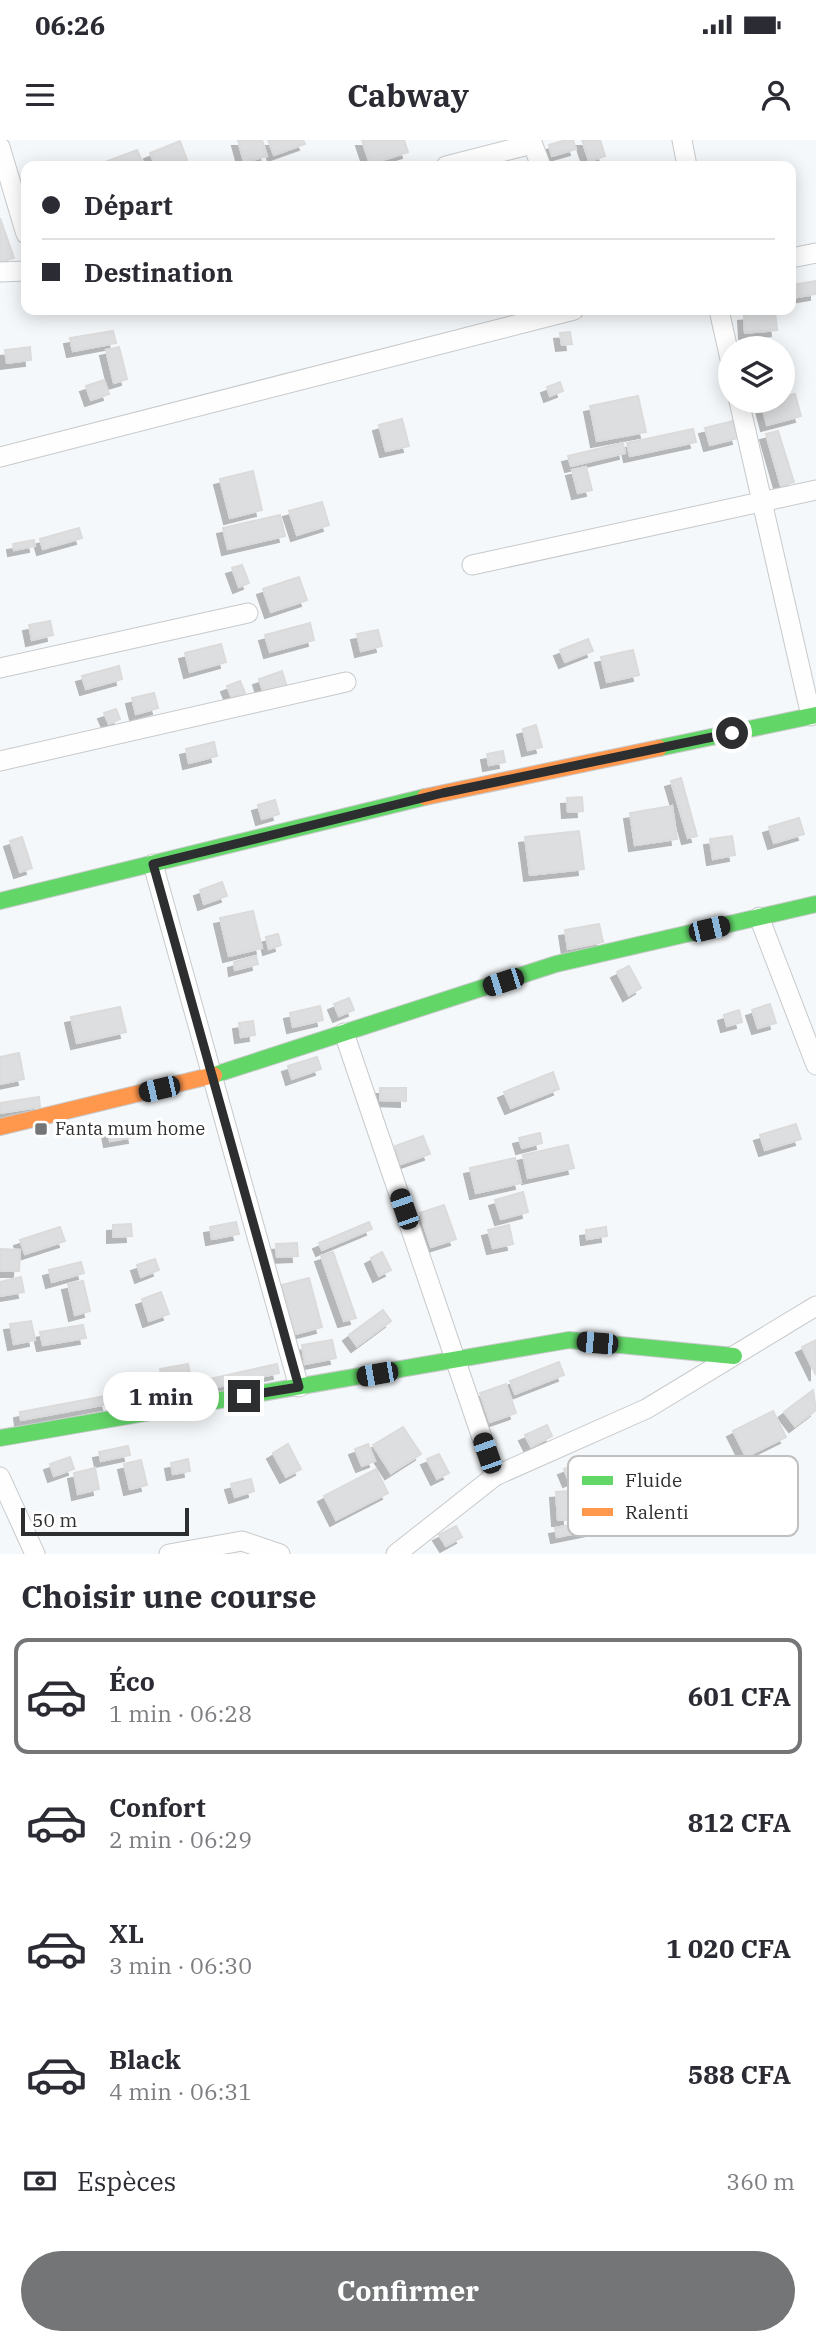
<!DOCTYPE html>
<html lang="fr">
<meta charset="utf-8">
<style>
body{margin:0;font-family:"IBM Plex Serif",serif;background:#f2f2f3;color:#2b2b33;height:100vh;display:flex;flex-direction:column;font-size:26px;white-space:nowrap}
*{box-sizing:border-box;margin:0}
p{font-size:23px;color:#7c7c81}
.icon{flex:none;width:38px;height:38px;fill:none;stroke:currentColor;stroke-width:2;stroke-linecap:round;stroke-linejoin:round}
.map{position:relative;height:1414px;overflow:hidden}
.details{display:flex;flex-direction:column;background:#fff;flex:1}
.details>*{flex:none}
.banner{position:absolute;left:21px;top:21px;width:775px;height:154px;border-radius:14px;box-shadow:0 4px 18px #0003;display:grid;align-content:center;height:154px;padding:0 21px;background:#fff}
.tools{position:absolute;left:718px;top:196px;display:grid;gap:14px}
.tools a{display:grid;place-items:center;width:77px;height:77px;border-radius:50%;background:#fff;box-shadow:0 4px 18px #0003;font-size:35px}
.scale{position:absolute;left:21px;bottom:18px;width:168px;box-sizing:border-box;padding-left:7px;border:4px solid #2d2e2f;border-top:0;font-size:19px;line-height:24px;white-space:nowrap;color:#2d2e2f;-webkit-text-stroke:5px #fff;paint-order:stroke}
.end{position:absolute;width:32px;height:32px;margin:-16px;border:9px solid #2d2e2f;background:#fff;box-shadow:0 0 0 4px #fff}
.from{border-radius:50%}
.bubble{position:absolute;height:49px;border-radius:24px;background:#fff;box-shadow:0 4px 18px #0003;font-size:23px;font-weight:700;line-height:49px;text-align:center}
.car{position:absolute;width:21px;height:42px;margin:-21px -10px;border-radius:9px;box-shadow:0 0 5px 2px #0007;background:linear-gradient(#222 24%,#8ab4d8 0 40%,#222 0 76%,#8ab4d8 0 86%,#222 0)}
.banner b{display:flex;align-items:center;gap:24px;height:66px;font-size:26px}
.banner b+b{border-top:2px solid #e1e1e2}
.banner i{width:18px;height:18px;background:#2b2b33}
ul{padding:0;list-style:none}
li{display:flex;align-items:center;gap:21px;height:116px;margin:0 14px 10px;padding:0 7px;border:4px solid transparent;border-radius:14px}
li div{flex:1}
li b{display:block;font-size:26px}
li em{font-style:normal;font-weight:700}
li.active{border-color:#737576}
li>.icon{width:63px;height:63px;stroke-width:1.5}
h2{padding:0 21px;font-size:32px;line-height:84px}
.pay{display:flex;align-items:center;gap:18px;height:77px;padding:0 21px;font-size:26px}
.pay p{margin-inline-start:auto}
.cta{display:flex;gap:14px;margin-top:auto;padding:14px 21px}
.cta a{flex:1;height:80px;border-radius:42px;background:#737576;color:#fff;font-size:28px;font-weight:700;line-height:80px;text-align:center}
.status{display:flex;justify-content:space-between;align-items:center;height:49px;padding:0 35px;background:#fff;direction:ltr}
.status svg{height:19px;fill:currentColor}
header{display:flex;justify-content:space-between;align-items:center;height:91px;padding:0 21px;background:#fff;font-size:32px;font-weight:700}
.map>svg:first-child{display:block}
.building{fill:#dddedf;stroke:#dbdbdc;stroke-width:2;filter:url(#shadow)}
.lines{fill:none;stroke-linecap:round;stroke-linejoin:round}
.street-casing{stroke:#c7c9cb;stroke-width:21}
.fast-casing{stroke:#c7c9cb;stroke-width:18}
.slow-casing{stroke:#c7c9cb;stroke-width:18}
.street{stroke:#fefefe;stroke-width:19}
.fast{stroke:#63d668;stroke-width:16}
.slow{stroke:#ff974d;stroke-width:16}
.route{stroke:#2d2e2f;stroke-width:9}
.poi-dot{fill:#737576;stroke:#fff;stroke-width:2.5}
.labels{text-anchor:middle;stroke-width:6;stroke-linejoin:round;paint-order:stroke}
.poi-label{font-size:18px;fill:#2d2e2f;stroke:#fff;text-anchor:start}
.key{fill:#fff;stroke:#c0c0c1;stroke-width:2}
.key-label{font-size:19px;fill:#2d2e2f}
</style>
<div class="status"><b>06:26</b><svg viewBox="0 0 49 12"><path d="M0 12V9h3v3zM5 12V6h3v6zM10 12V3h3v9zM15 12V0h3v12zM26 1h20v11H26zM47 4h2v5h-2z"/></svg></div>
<header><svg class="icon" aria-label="menu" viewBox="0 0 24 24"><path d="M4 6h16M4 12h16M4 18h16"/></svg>Cabway<svg class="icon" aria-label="person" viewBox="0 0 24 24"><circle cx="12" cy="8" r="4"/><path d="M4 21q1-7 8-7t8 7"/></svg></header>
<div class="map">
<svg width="816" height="1414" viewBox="0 0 816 1414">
<defs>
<filter id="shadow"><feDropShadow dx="-6" dy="6" stdDeviation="0" flood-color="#0004"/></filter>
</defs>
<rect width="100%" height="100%" fill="#f5f8fa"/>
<!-- building -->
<g class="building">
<polygon points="238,0 262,0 267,16 244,22"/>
<polygon points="268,0 303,0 305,4 274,15"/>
<polygon points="362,0 404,0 408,12 370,24"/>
<polygon points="566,0 573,0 576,9 552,16 549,5"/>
<polygon points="582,0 600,0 605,16 589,21"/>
<polygon points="180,1 187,20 172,26 156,26 150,13"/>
<polygon points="137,10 144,26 107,26 105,22"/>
<polygon points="0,78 14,118 0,122"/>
<polygon points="816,141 816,154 791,158 791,145"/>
<polygon points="775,172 777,190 745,193 744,175"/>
<polygon points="113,191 116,203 73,211 70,198"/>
<polygon points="570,192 572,204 562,205 560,193"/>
<polygon points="30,207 31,220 7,223 5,210"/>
<polygon points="119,207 127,239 114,243 106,210"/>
<polygon points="104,240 109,254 91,260 86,246"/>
<polygon points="560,242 563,251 550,256 547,247"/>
<polygon points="795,254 801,276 767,285 761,262 782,261 782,257"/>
<polygon points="638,256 646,292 597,301 590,266"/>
<polygon points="402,279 409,306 386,311 379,285"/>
<polygon points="733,281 738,298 710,305 705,288"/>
<polygon points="693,289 696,302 630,316 627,303"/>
<polygon points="778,291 794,342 781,346 766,294"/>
<polygon points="623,303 625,313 571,326 568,316"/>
<polygon points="586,327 592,350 578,353 572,330"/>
<polygon points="253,331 262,370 230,378 220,339"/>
<polygon points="322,362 329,385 297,395 289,371"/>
<polygon points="280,375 285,396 228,409 223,388"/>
<polygon points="79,388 82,398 43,409 40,399"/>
<polygon points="34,400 35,406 14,410 13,404"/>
<polygon points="242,425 249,443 239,447 232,428"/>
<polygon points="299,437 307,460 271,472 263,449"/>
<polygon points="50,481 53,495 32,500 29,485"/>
<polygon points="310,483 314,500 270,512 265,495"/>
<polygon points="378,490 382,506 361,511 357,494"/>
<polygon points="588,499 593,511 565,522 560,510"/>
<polygon points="221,504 226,522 190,532 185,513"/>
<polygon points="633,510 639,535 607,542 601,517"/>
<polygon points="119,526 122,539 86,549 82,536"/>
<polygon points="282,531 288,550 265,557 259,539"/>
<polygon points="240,541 245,553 232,558 227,546"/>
<polygon points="154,553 158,568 136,574 132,558"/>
<polygon points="116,569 120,579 109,584 104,573"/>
<polygon points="536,585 542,607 528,610 523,589"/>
<polygon points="214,602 217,616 189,623 186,609"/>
<polygon points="503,611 505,622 489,625 487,614"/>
<polygon points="681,638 697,696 688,698 671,641"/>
<polygon points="582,657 583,671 568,672 567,658"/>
<polygon points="275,660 279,674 262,679 258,665"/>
<polygon points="672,666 677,699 635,705 630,673"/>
<polygon points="799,678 804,694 774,703 769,687"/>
<polygon points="579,691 584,729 530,735 525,697"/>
<polygon points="732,696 735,715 713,719 710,699"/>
<polygon points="22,697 32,728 20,732 10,701"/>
<polygon points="222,742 227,756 204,764 200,750"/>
<polygon points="253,771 262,808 229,816 220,778"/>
<polygon points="599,784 603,802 568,809 565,790"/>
<polygon points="278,794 281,805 269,809 266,797"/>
<polygon points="256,816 258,824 235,830 234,822"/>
<polygon points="629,826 641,848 629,855 617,832"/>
<polygon points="349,858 354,870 339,876 334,864"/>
<polygon points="770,864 776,883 758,888 752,870"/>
<polygon points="320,866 323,880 293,887 290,873"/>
<polygon points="120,867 126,892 77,903 71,877"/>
<polygon points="739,870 742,882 727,886 724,875"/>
<polygon points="253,881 255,895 241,897 239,883"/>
<polygon points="19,913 24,939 0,944 0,917"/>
<polygon points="317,917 321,929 292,939 288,926"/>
<polygon points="553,932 559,949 511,968 504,952"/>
<polygon points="380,948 406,948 406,961 380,960"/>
<polygon points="39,957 40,967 0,973 0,963"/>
<polygon points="796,984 801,999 765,1010 760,995"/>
<polygon points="132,987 134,997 110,1001 108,991"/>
<polygon points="540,993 542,1003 522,1008 519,998"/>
<polygon points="423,996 430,1014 401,1024 395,1006"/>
<polygon points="568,1005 574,1028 528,1038 523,1015"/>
<polygon points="515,1018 521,1043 476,1053 470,1028"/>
<polygon points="523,1052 528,1072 501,1079 495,1060"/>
<polygon points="444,1065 456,1099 431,1107 420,1073"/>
<polygon points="236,1082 239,1094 212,1099 210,1087"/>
<polygon points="369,1082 372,1089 322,1110 319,1103"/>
<polygon points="131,1084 132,1096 113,1097 113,1085"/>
<polygon points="509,1085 513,1104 493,1108 488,1090"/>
<polygon points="60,1087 65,1101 25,1114 20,1100"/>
<polygon points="606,1087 607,1096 587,1099 586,1090"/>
<polygon points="297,1103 298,1116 277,1117 276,1104"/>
<polygon points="0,1109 20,1110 19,1131 0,1131"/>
<polygon points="333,1112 356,1178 344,1181 321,1116"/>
<polygon points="382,1112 391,1130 379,1136 371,1118"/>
<polygon points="155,1119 159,1130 141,1137 137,1125"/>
<polygon points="81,1122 84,1133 52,1142 49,1130"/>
<polygon points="21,1137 24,1152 0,1156 0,1142"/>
<polygon points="309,1138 322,1187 295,1194 282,1145"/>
<polygon points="83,1141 90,1171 75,1175 68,1144"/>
<polygon points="161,1152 169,1174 149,1181 142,1159"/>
<polygon points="383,1170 391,1181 357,1206 349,1195"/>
<polygon points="31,1181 35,1200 14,1204 10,1184"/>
<polygon points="83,1185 86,1198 43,1205 40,1192"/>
<polygon points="332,1200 336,1218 305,1224 302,1205"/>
<polygon points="816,1200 816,1235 802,1207"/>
<polygon points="559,1222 564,1235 515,1254 510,1241"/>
<polygon points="188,1224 192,1245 164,1250 160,1229"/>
<polygon points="277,1224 279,1233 212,1248 210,1239"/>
<polygon points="506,1244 516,1273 490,1282 480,1253"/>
<polygon points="813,1250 816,1270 795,1286 784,1272"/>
<polygon points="106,1256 108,1264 21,1280 20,1272"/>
<polygon points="773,1271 786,1297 746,1317 733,1291"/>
<polygon points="547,1285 552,1296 531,1307 525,1295"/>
<polygon points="403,1287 421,1314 391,1333 373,1305"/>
<polygon points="288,1304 301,1329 286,1337 273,1313"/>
<polygon points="368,1304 375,1321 362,1326 355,1309"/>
<polygon points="128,1306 130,1315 101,1321 99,1312"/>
<polygon points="439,1314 449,1333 437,1339 427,1319"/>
<polygon points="70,1317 74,1329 54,1336 50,1324"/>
<polygon points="188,1319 190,1331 173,1334 171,1323"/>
<polygon points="589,1319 594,1331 569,1341 564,1329"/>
<polygon points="141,1320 147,1345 130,1349 124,1324"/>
<polygon points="95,1328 99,1349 78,1354 74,1333"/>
<polygon points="376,1329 388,1353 336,1380 324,1356"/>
<polygon points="251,1339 254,1351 235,1357 231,1344"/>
<polygon points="568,1351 569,1380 558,1380 556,1352"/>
<polygon points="615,1376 617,1385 557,1397 555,1388"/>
<polygon points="456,1386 462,1397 446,1406 439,1395"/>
</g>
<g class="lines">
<!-- street casing -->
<g class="street-casing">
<g id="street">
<polyline points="531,0 541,26"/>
<polyline points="682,0 687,26"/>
<polyline points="0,7 26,94"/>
<polyline points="446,26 532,4"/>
<polyline points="791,118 816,113"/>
<polyline points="0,132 26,131"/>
<polyline points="719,170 730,219"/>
<polyline points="739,261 811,576"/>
<polyline points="0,317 574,170"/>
<polyline points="472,425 816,350"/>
<polyline points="0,528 248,473"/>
<polyline points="0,621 346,542"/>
<polyline points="153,724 299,1247"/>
<polyline points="759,777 816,925"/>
<polyline points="344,893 495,1336"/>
<polyline points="0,1337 35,1414"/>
<polyline points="169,1414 242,1401 280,1414"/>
<polyline points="396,1414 495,1336 646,1269 816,1166"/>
</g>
</g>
<!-- fast casing -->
<g class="fast-casing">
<g id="fast">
<polyline points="659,608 816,575"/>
<polyline points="0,761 425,657"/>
<polyline points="214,935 556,824 816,764"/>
<polyline points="0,1298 569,1200 734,1216"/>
</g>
</g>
<!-- slow casing -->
<g class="slow-casing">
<g id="slow">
<polyline points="425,657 659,608"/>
<polyline points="0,987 214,935"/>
</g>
</g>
<!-- street -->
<use href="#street" class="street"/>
<!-- fast -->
<use href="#fast" class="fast"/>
<!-- slow -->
<use href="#slow" class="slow"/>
</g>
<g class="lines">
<!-- route -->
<polyline class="route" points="244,1256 299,1247 153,724 443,653 732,593"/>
</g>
<!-- markers -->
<rect class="poi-dot" x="34" y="982" width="14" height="14" rx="3.5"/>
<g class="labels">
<!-- poi labels -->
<g class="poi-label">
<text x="55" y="995">Fanta mum home</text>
</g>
</g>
<!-- legend -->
<rect x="568" y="1316" width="230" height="80" rx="10" class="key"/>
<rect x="582" y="1336" width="31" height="9" fill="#63d668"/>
<rect x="582" y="1368" width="31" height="8" fill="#ff974d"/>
<g class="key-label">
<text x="625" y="1347">Fluide</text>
<text x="625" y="1379">Ralenti</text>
</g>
</svg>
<div class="tools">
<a><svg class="icon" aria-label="layers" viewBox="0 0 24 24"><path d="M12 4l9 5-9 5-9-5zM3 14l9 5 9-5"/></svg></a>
</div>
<div class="scale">50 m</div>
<i class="end from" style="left:732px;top:593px"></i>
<i class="end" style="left:244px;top:1256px"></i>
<div class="bubble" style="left:103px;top:1232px;width:116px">1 min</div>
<i class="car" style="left:709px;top:789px;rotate:77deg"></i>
<i class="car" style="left:503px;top:842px;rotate:252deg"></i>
<i class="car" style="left:159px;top:949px;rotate:257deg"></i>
<i class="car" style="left:404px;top:1069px;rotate:341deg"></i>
<i class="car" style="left:597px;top:1203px;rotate:275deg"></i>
<i class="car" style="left:377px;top:1234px;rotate:260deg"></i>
<i class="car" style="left:487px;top:1313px;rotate:341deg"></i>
<div class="banner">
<b><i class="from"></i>Départ</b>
<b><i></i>Destination</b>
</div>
</div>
<section class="details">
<h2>Choisir une course</h2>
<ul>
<li class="active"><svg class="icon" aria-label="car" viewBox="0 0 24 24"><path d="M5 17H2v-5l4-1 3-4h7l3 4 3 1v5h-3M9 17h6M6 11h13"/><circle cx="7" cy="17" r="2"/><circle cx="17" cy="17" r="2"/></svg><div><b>Éco</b><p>1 min · 06:28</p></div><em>601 CFA</em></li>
<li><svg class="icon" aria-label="car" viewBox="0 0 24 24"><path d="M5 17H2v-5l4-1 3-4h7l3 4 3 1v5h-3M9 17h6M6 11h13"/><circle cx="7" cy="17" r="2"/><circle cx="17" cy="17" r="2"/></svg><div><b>Confort</b><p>2 min · 06:29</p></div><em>812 CFA</em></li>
<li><svg class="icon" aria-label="car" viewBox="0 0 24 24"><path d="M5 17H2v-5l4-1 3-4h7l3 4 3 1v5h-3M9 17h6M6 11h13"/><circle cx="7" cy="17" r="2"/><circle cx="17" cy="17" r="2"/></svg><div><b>XL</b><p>3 min · 06:30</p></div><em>1 020 CFA</em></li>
<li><svg class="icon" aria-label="car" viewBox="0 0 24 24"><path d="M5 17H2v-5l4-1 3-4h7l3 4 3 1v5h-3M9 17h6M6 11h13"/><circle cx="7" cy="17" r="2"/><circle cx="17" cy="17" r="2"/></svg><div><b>Black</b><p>4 min · 06:31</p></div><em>588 CFA</em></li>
</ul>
<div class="pay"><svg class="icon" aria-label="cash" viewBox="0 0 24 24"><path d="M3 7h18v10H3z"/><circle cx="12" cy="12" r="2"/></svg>Espèces<p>360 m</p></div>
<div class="cta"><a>Confirmer</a></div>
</section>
